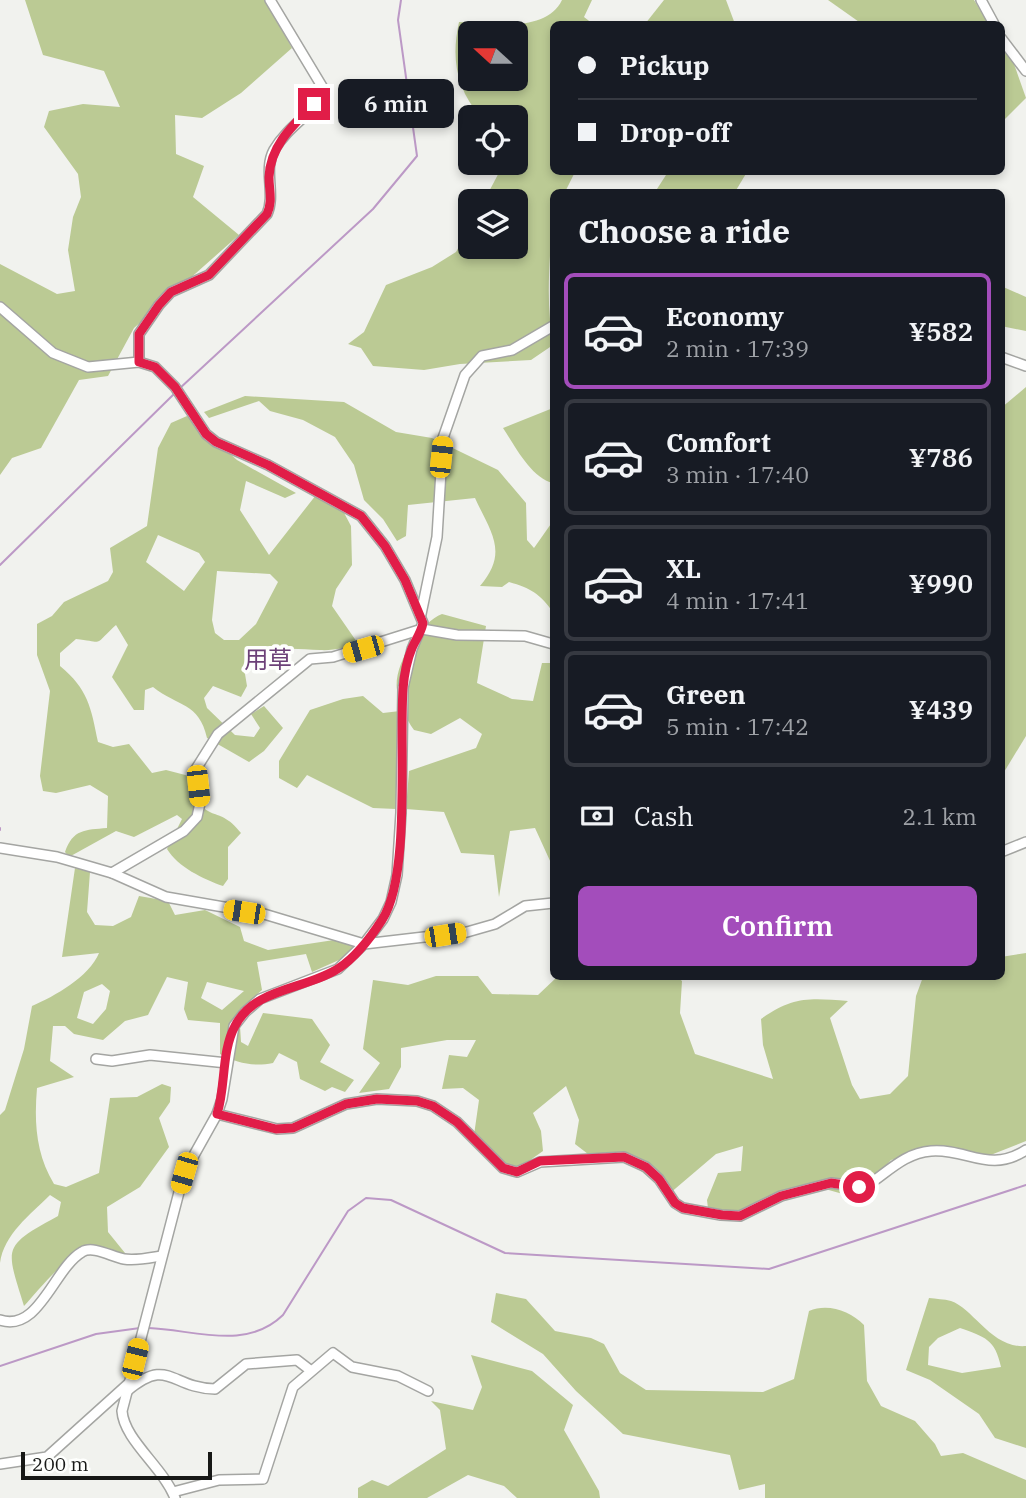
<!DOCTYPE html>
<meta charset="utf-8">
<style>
body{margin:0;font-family:"IBM Plex Serif","Noto Sans JP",serif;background:#242831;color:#f1f3f6;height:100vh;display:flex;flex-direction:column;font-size:26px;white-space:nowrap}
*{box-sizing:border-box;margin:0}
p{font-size:23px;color:#9ea1a6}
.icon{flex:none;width:38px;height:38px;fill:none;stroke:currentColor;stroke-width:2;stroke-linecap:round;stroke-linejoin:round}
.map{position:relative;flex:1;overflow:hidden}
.side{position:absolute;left:550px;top:189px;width:455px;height:791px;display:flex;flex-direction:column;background:#171b24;border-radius:10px;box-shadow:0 4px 10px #0003}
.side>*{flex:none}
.banner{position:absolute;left:550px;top:21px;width:455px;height:154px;border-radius:10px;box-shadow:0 4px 10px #0003;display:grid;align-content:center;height:154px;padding:0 28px;background:#171b24}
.needle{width:46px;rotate:291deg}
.buttons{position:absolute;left:458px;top:21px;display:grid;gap:14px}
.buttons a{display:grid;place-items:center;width:70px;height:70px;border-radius:10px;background:#171b24;box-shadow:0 4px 10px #0003;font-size:35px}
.scale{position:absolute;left:21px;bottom:18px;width:191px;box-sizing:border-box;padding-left:7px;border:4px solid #171816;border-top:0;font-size:19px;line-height:24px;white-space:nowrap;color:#171816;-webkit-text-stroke:5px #fefffd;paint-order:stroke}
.end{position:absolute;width:32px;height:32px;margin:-16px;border:9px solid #e11d48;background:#fff;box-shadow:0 0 0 4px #fff}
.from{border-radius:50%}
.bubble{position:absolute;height:49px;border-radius:10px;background:#171b24;box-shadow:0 4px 10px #0003;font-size:23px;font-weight:600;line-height:49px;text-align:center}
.car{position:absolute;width:21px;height:42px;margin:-21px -10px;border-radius:9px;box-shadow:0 0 5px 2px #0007;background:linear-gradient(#f5c518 24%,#345 0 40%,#f5c518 0 76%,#345 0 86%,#f5c518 0)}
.banner b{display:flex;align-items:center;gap:24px;height:66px;font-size:26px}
.banner b+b{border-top:2px solid #363941}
.banner i{width:18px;height:18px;background:#f1f3f6}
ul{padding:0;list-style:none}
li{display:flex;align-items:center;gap:21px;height:116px;margin:0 14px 10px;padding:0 14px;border:4px solid #363941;border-radius:10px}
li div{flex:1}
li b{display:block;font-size:26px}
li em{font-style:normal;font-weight:600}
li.current{border-color:#a34dbb}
li>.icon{width:63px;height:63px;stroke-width:1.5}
h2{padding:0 28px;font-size:32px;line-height:84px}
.pay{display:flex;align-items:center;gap:18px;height:77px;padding:0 28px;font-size:26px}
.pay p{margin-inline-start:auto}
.primary-button{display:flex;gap:14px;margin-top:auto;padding:14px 28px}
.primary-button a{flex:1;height:80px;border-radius:10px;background:#a34dbb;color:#fff;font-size:28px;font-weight:600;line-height:80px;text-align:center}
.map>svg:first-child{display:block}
.forest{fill:#bbca94;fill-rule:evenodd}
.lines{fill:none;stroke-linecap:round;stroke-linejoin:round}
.stream{stroke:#bc99c6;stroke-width:2}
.minor-casing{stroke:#a4a5a2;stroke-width:12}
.minor{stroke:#fff;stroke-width:9}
.route{stroke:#e11d48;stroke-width:9}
.labels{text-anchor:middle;stroke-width:7;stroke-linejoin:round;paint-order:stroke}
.quarter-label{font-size:24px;fill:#6c4178;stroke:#fefffd}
</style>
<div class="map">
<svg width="1026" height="1498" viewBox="0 0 1026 1498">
<rect width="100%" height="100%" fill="#f1f2ee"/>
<!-- forest -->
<g class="forest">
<polygon points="25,0 266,0 292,48 241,93 202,118 175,115 176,154 204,166 193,197 239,235 134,328 108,376 79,380 41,448 12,458 0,475 0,264 57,294 75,291 68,250 73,217 81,197 78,174 44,127 49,111 83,104 120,107 104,71 43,55"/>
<path d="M 562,0 L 592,0 L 584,17 L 593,24 L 553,24 L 553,172 L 575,172 L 565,192 L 553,192 C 553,235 546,277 550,319 L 553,319 L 553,345 L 531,360 L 460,364 L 424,370 L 373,366 L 361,348 L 348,344 L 364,332 L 386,285 L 432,267 L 456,252 L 471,225 L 471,247 L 516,247 L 516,201 L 484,201 L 504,163 L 516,163 L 516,117 L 481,117 C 456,89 451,58 459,22 C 489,23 546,34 562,0 ZM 471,33 L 516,33 L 516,79 L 471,79 Z"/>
<polygon points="664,0 726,0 735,24 645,24"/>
<polygon points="828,0 974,0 989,24 862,24"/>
<polygon points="1001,43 1014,64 1026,98 1001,123"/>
<polygon points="668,172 747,172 735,192 655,192"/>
<polygon points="1001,286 1026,297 1026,331 1001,326"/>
<polygon points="1026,387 1026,736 1001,777 1001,408"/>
<path d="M 245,396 L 344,402 L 396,432 L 432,438 L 498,470 L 526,503 L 527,540 L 534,548 L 553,521 L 553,612 C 540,594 531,588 509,582 L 502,587 L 480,586 C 509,552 491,533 475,498 L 408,505 L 406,536 L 397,541 L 383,519 L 364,500 L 354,465 L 335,437 L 303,420 L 270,411 L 259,401 L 209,418 L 204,412 Z"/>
<path d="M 553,408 L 553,483 C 531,478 515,446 503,428 Z"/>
<path d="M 187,416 L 237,460 L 296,493 L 285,498 L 246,481 L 240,510 L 269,555 L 316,495 L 342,509 L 351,526 L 352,565 L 336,589 L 332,606 L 359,645 C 347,647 333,651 320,650 C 290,649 263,642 245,674 L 247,686 L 241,697 L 213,686 L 204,698 L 207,708 L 235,735 L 254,737 L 260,728 L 251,714 L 264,706 L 283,728 L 264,751 L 249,762 L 207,738 C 199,702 178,707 153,687 L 145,690 L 144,710 L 134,710 L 112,677 L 128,645 L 116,625 C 92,647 106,642 76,639 L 60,653 L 60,666 C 88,689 91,707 98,742 L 113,747 L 129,744 L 152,773 L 166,770 L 193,777 C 201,829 217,801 241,833 L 228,847 L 228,879 L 223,886 C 203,879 178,867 167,849 L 182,819 L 177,815 L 134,837 L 116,831 L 69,857 L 65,852 C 73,829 85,830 107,828 L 108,796 L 90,785 L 56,793 L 43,791 L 40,776 L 50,691 L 37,655 L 37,624 L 52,616 L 64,602 L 108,581 L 113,572 L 110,548 L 147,526 L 158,448 L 171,423 ZM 158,535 L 199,553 L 205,562 L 184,591 L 146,562 ZM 217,571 L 270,574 L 278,582 L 256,624 L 239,640 L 224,640 L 215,633 L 212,620 Z"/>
<path d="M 442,614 L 486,626 L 477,683 L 512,699 L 533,701 L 542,663 L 553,663 L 553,861 L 551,863 L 535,828 L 510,831 L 499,897 L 494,855 L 461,853 L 444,812 L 406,809 L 409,771 L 476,748 L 482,734 L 460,718 L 431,734 L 414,730 C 406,719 399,704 397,690 C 393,666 420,622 442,614 Z"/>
<polygon points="363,696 383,713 400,711 396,809 373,808 307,775 297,788 279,778 279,761 310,710 343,699"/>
<path d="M 75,868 L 90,872 L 87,912 L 95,925 L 113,926 L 131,917 L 139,896 L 168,901 L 175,915 L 205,910 L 240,927 L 244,941 L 268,950 L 334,940 L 353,946 L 348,956 L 312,972 L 306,954 L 257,962 L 262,990 L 239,1010 L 241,1042 L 248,1046 L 263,1013 L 312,1019 L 330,1045 L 320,1062 L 354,1080 L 345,1092 L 332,1087 L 325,1091 L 300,1079 L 297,1062 L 279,1053 L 273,1063 C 253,1067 237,1063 220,1054 L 220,1023 L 188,1020 L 184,1009 L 188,982 L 167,977 L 148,1015 L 125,1021 L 103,1040 L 74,1034 L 65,1026 L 53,1026 L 50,1061 L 74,1077 L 37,1088 C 34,1123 36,1154 54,1184 L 66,1187 L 99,1173 L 110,1098 L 137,1097 L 162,1084 L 171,1087 L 170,1102 L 159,1118 L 169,1147 L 140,1187 L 107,1207 L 108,1232 L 125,1253 L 129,1263 C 114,1260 94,1252 78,1256 C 61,1261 37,1292 24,1306 C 6,1247 1,1247 58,1216 L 61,1202 L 50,1195 C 30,1215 4,1234 0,1263 L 0,1115 L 5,1110 L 24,1049 L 32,1006 C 55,996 89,977 99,953 L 62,957 ZM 207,982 L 244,991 L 222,1010 L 201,998 ZM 102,984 L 110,991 L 106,1009 L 93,1024 L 77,1018 L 84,992 Z"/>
<path d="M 1026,953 L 1026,1141 L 983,1158 L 938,1148 L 891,1160 L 857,1198 L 811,1185 L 742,1212 L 709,1217 L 707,1200 L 718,1173 L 741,1171 L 743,1146 L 716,1154 L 669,1194 L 618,1152 L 588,1154 L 575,1144 L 579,1120 L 566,1086 L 533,1113 L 541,1131 L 543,1151 L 512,1173 L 495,1167 L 474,1135 L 479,1100 L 463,1088 L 442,1089 L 449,1055 L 467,1057 L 476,1040 L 447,1040 L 401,1048 L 401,1067 L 389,1089 L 359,1093 L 380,1063 L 363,1049 L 373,980 L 408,985 L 436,976 L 478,976 L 492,994 L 538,995 L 557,977 L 676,976 L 682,981 L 680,1013 L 695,1054 L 773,1079 L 763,1045 L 761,1019 C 793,996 810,998 848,1001 L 830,1018 L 852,1085 L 860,1099 L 890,1094 L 908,1076 L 916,996 L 923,977 L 1001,976 L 1001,957 Z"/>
<path d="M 496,1293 L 526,1299 L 555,1331 L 591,1338 L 604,1344 L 620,1373 L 646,1390 L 763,1392 L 794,1379 L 809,1311 C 828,1303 850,1311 864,1325 L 867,1381 L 881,1406 L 915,1421 L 935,1444 L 941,1456 L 963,1453 L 1026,1480 L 1026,1498 L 765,1498 L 765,1484 L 739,1490 L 730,1455 L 623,1434 L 576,1391 L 543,1354 L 491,1322 Z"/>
<path d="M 929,1298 C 936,1299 944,1299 951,1301 C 973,1308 992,1349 1026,1346 L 1026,1448 L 995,1438 L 979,1414 L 930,1380 L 906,1370 ZM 960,1328 C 985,1337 995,1339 1001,1367 L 962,1373 L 928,1365 L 929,1347 L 938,1338 Z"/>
<polygon points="471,1355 532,1371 573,1405 564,1430 599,1491 600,1498 517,1498 504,1486 468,1475 427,1498 358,1498 358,1488 372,1480 388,1486 446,1449 440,1410 431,1401 473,1410 482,1387"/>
</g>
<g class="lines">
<!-- stream -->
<g class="stream">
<polyline points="179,389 373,209 417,156 398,20 401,0"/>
<polyline points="0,565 175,393"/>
<polyline points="0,828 0,830"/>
<path d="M 149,1328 C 195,1330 246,1351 283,1315 L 348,1211 L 366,1198 L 391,1200 L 505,1253 L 769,1269 L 1026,1185"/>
<polyline points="0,1366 96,1334 140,1328"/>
</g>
<!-- minor casing -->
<g class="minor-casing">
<g id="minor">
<polyline points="981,0 994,24"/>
<polyline points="1001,38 1026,71"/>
<path d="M 0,307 L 53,353 L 88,367 L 139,362 L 155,367 L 175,387 L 206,434 L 216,442 L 268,465 L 361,516 L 385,546 L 405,580 L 423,623 L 412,649 L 403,688 L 401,813 L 397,875 L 391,902 L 383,919 L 364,944 L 338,969 L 260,999 L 245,1012 L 234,1026 L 222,1099 L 217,1114 L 184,1173 L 122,1411 C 124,1440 163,1467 175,1498"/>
<polyline points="1001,357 1026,366"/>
<path d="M 139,362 L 139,334 L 159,305 L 171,292 L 209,275 L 267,214 C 276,194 263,170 274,150 C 287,127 312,114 326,93 L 270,0"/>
<polyline points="421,614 437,537 443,438 465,375 482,356 512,350 553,326"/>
<polyline points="0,848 57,857 112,873 166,897 264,914 364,944 467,932 495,924 525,906 553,903"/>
<polyline points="1001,852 1026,842"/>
<polyline points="112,873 184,831 197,817 200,803 196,769 218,734 310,659 333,657 422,629 457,635 525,636 553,644"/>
<polyline points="96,1059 112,1061 150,1055 227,1063"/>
<path d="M 217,1114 L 277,1129 L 293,1128 L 346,1104 L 377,1099 L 417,1101 L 433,1106 L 457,1122 L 503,1168 L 517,1172 L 540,1162 L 624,1157 L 646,1167 L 659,1179 L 675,1203 L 683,1208 L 721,1215 L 740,1216 L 781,1196 L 831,1183 L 865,1187 C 887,1173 904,1153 931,1151 C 967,1148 989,1174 1026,1150"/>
<path d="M 0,1320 C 39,1333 54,1268 82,1252 C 93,1245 112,1257 124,1259 C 136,1261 149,1258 161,1256"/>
<path d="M 127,1391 C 169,1356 170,1388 215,1389 L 246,1364 L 297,1360 L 310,1370"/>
<polyline points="0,1464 47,1457 128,1384"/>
<polyline points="173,1492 219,1480 263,1479 293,1387 333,1353 352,1367 398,1376 428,1391"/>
</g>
</g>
<!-- minor -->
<use href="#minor" class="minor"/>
</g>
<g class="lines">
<!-- route -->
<path class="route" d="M 314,104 C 293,125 270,146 269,177 C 269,191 273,201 267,214 L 209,275 L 171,292 L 159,305 L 139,334 L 139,362 L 155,367 L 175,387 L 206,434 L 216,442 L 268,465 L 361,516 L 385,546 L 405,580 L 423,623 C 421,633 416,639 412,648 C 407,660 404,676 403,689 C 399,746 411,876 382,920 C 371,937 356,957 339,968 C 306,990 255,987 235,1026 C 221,1052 226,1086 217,1114 L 276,1129 L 293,1128 L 346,1104 L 377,1099 L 417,1101 L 433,1106 L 457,1122 L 503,1168 L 517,1172 L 540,1161 L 624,1157 L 646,1167 L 659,1179 L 675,1203 L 683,1208 L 722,1215 L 740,1216 L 781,1196 L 831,1183 L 859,1187"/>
</g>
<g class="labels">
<!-- quarter labels -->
<g class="quarter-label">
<text x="268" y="668">用草</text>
</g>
</g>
</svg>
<div class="buttons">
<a><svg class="needle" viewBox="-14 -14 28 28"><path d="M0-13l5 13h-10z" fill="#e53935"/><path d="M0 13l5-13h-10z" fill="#9ea1a6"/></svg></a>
<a><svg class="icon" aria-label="locate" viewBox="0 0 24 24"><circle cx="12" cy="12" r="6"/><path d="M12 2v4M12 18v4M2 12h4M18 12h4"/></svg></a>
<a><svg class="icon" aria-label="layers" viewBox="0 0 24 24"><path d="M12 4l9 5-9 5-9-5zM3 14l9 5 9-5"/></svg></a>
</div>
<div class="scale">200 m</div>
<i class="end from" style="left:859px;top:1187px"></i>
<i class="end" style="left:314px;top:104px"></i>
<div class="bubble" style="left:338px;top:79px;width:116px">6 min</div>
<i class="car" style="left:441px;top:457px;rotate:6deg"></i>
<i class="car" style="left:363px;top:649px;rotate:254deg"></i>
<i class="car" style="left:198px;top:786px;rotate:174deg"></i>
<i class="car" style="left:244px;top:912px;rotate:279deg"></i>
<i class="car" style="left:445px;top:935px;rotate:81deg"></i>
<i class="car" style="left:184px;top:1173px;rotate:196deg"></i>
<i class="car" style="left:135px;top:1359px;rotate:14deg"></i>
<div class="banner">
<b><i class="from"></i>Pickup</b>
<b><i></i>Drop-off</b>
</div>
<section class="side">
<h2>Choose a ride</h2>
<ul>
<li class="current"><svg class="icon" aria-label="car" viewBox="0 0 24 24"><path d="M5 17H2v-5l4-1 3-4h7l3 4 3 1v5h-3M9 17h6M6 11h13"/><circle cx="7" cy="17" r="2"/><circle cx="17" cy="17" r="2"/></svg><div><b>Economy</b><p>2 min · 17:39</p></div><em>¥582</em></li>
<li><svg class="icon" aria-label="car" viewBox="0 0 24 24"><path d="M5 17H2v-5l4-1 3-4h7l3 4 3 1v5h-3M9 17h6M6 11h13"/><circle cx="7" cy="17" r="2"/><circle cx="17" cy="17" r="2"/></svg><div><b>Comfort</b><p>3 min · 17:40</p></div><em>¥786</em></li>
<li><svg class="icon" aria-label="car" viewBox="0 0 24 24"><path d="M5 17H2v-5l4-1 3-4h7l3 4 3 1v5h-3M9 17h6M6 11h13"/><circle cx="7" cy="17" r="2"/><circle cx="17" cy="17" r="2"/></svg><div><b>XL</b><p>4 min · 17:41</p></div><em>¥990</em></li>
<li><svg class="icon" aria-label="car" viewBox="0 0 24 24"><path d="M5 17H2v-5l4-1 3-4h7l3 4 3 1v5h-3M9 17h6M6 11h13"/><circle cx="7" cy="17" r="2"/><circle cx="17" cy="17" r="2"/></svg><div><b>Green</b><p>5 min · 17:42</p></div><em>¥439</em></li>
</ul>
<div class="pay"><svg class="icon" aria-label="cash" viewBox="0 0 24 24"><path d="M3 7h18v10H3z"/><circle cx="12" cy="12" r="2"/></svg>Cash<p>2.1 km</p></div>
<div class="primary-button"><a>Confirm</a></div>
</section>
</div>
